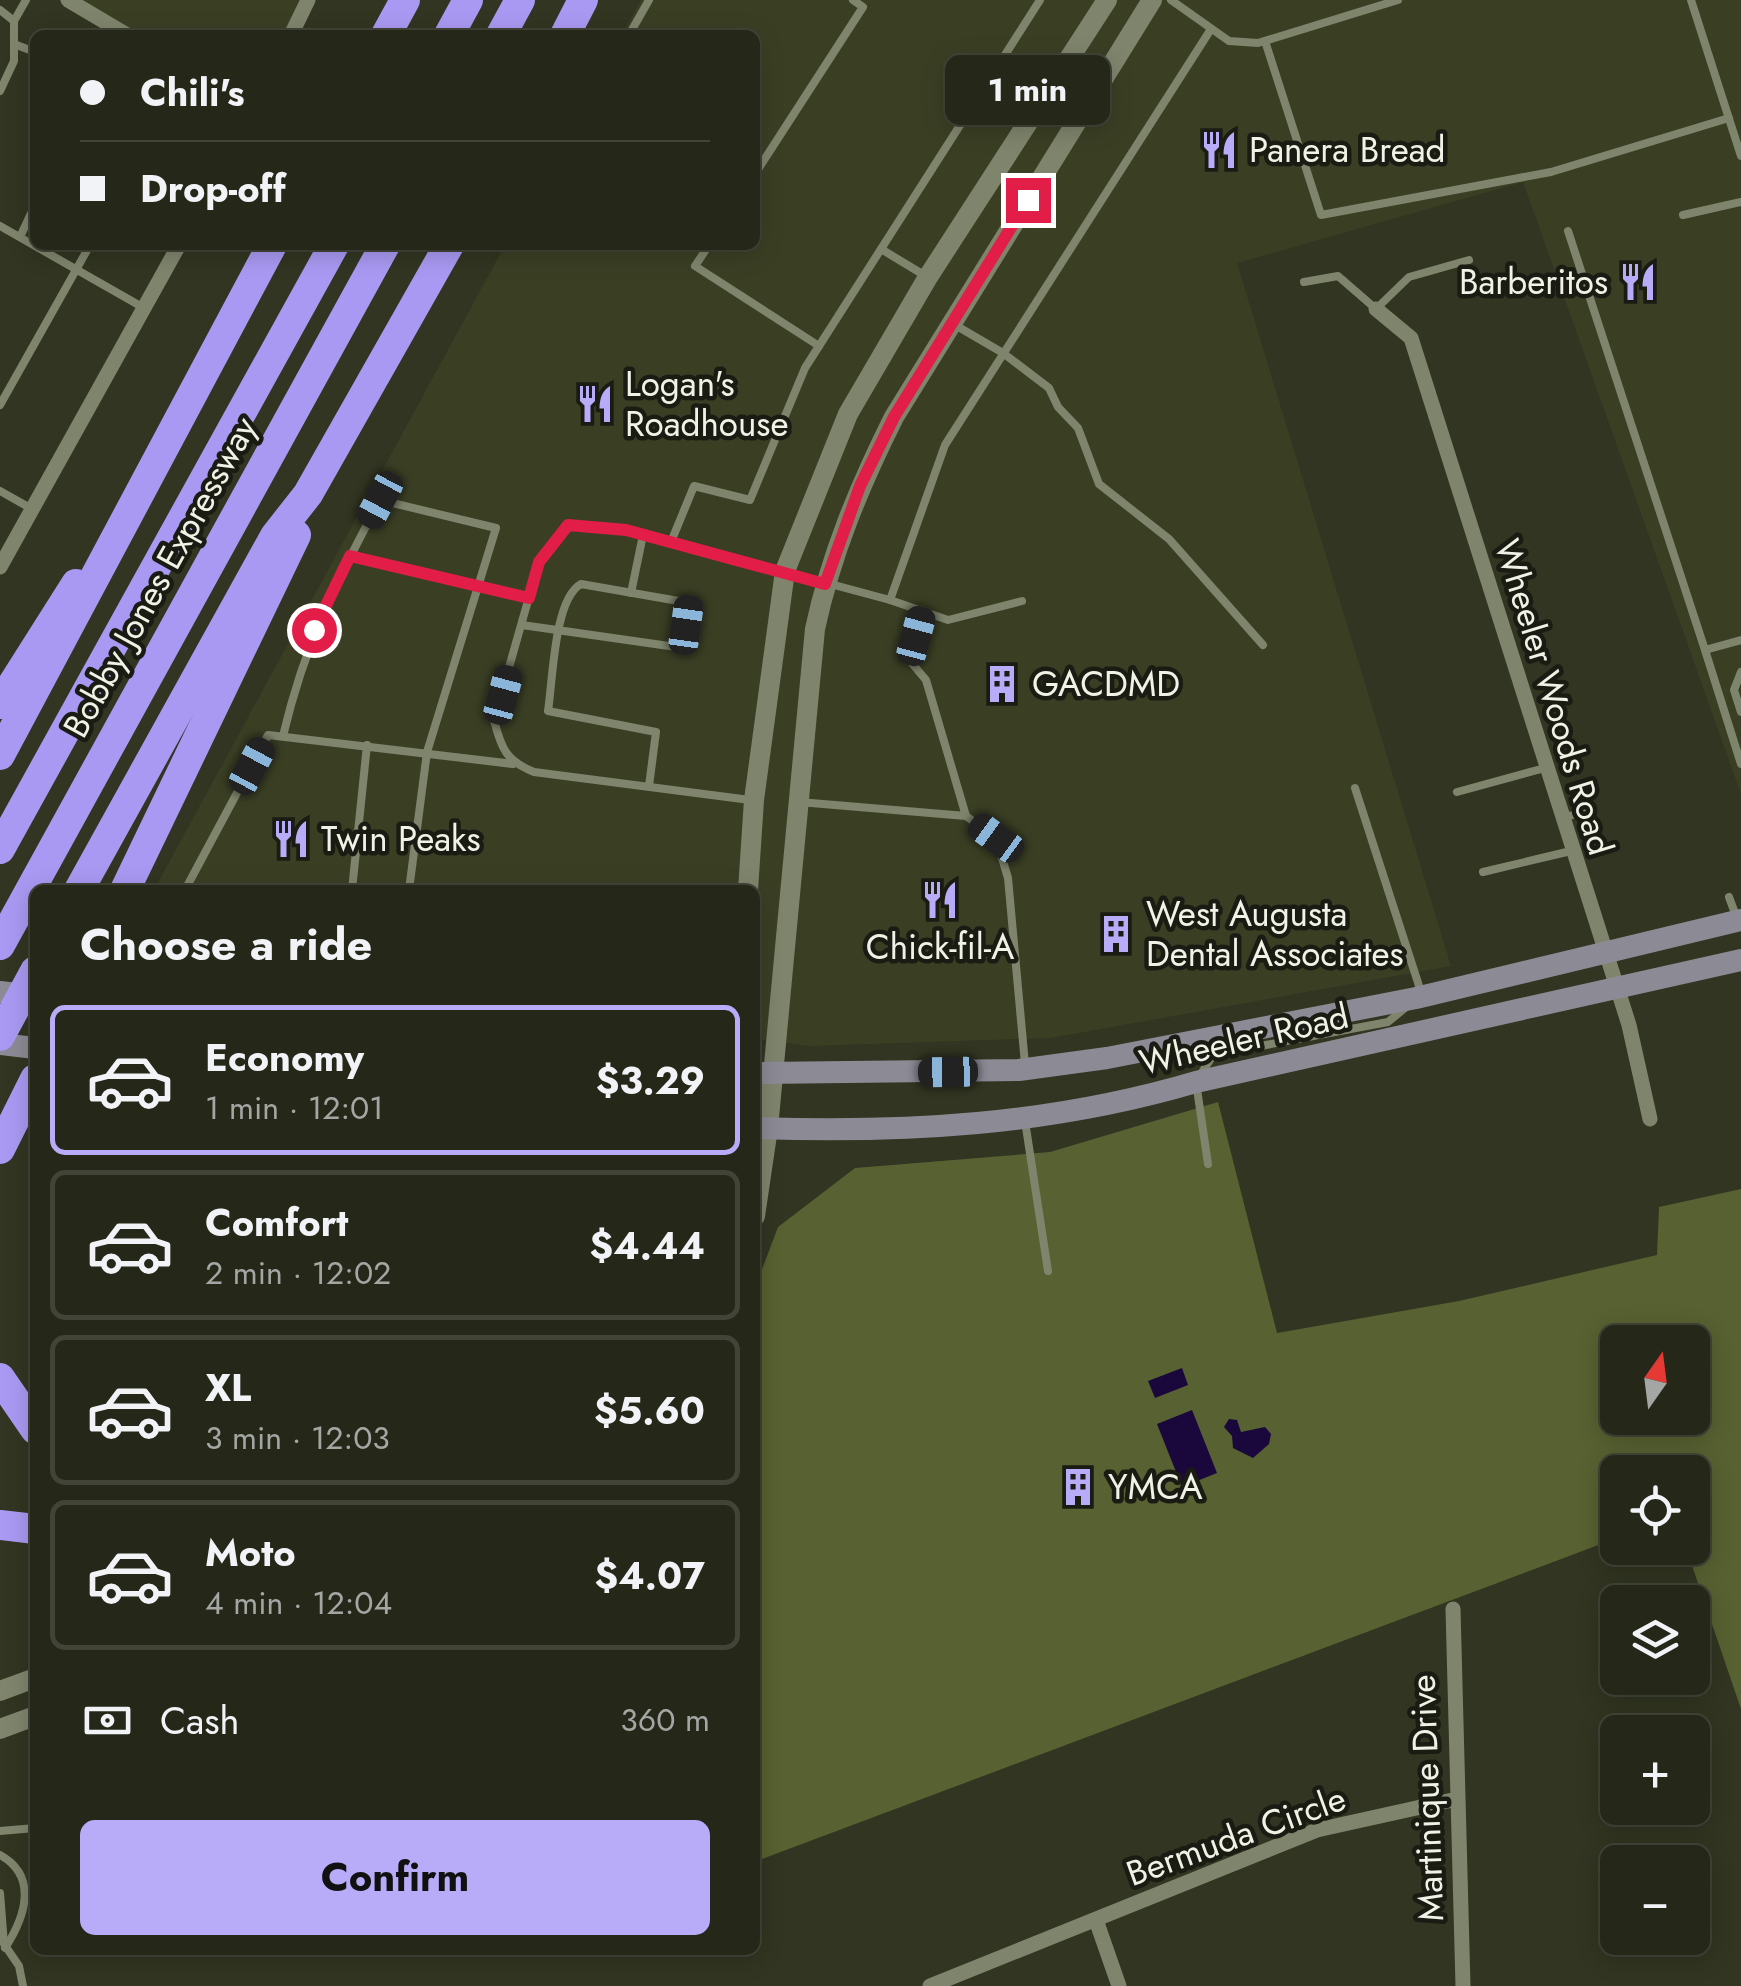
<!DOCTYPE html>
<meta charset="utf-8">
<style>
body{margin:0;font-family:Jost,sans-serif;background:#2d3022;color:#f1f3f6;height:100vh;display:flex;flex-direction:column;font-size:38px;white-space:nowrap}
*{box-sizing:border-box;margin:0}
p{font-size:32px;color:#a3a6a2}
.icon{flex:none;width:55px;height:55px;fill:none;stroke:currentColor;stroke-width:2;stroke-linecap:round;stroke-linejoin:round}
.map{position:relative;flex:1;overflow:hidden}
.panel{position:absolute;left:30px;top:885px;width:730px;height:1070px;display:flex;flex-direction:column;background:#252819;border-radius:15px;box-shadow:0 5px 25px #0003,0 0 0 2px #424438}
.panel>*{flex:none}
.banner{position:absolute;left:30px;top:30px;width:730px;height:220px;border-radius:15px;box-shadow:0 5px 25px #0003,0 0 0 2px #424438;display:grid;align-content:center;height:220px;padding:0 50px;background:#252819}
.needle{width:65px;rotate:14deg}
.tools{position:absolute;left:1600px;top:1325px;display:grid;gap:20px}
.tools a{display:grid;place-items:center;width:110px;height:110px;border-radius:15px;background:#252819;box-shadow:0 5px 25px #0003,0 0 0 2px #424438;font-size:50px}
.end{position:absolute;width:45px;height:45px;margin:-22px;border:12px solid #e11d48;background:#fff;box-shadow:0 0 0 5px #fff}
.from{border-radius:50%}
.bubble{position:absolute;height:70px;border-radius:15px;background:#252819;box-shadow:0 5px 25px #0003,0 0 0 2px #424438;font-size:32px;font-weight:700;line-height:70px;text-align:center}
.car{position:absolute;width:30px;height:60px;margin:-30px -15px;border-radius:12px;box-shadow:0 0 8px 2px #0007;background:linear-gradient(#222 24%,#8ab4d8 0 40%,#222 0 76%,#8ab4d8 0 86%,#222 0)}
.banner b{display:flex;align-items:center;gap:35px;height:95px;font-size:38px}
.banner b+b{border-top:2px solid #424438}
.banner i{width:25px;height:25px;background:#f1f3f6}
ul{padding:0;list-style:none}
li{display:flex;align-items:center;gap:30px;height:150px;margin:0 20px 15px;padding:0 30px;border:5px solid #424438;border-radius:15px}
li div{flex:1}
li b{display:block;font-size:38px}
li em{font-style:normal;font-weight:700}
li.selected{border-color:#b8abf7}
li>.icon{width:90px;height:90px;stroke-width:1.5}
h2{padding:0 50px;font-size:45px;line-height:120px}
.pay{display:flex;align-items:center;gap:25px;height:110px;padding:0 50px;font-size:38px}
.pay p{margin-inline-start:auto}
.cta{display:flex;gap:20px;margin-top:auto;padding:20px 50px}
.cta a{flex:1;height:115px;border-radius:15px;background:#b8abf7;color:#111;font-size:40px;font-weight:700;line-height:115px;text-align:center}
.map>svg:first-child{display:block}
.built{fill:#3a3f24}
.green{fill:#576131;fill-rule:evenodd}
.water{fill:#1a083c}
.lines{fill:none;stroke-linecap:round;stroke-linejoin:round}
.service{stroke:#7f856d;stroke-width:8}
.minor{stroke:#7f856d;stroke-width:15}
.tertiary{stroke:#7f856d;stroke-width:20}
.secondary{stroke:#8c8b95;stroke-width:22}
.motorway{stroke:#aa99f2;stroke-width:30}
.route{stroke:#e11d48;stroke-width:12}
.labels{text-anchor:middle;stroke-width:9;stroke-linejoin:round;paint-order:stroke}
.poi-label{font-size:35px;fill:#eff2e5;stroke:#1a1c13;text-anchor:start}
.street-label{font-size:35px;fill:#eff2e5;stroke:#1a1c13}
</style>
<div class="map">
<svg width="1741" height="1986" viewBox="0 0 1741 1986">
<rect width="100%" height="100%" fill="#313521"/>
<!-- built -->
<g class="built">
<polygon points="68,0 299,0 284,35 127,35"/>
<polygon points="641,0 1741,0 1741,794 1523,182 1237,263 1451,966 1051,1038 810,1046 755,1039 755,890 154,890 505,245 755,245 755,35 622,35"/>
</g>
<!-- green -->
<path class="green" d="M 1218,1102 L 1277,1333 L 1459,1301 L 1657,1255 L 1659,1207 L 1741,1189 L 1741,1709 L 1686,1548 L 1692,1548 L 1692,1472 L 1618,1472 L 1617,1538 L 757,1861 L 755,1288 L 778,1227 L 855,1168 L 1050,1152 ZM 1618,1342 L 1692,1342 L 1692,1418 L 1618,1418 Z"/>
<!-- water -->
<g class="water">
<polygon points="1182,1368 1188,1385 1155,1398 1148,1381"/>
<polygon points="1192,1410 1217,1473 1182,1487 1157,1424"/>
<polygon points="1229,1419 1237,1420 1241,1432 1265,1427 1271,1434 1269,1444 1253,1458 1233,1448 1232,1436 1224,1427"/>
</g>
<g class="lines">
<!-- service -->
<g class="service">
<polyline points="1171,0 1229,41 1258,43 1398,0"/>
<polyline points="1691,0 1741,156"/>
<polyline points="0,10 14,21 14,61 0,91"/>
<polyline points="14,21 26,0"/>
<polyline points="629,35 649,0"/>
<polyline points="1265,41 1321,215 1551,172 1729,118"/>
<polyline points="14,44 35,52"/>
<polyline points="755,174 863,7 853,0"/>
<polyline points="1683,215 1741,202"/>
<polyline points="0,226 144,308"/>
<polyline points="1568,231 1705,650"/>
<polyline points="20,237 35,205"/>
<polyline points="709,245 695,266 819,346"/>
<polyline points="881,249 924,275"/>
<polyline points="1304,282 1338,276 1376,309 1409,277 1469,260"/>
<polyline points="955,325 1003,353 1049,388 1058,407 1078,428 1099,484 1169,539 1263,645"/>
<polyline points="0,405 90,245"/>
<polyline points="0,491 32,509"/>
<polyline points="671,542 694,486 750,500 805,368 1040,0"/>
<polyline points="350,556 529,599"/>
<polyline points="631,593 643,535"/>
<polyline points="890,600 945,445 1211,29"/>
<path d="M 522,625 L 683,648 L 690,603 L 581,584 C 554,599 553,679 548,711 L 656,732 L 649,786"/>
<polyline points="1741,640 1705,650 1741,764"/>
<polyline points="1741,672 1734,690 1741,712"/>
<path d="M 283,736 C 305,643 335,584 380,500 L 496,528 L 427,752 L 409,890"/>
<polyline points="1355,788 1421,992"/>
<polyline points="1457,792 1545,768"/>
<path d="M 750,800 L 534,772 C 506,761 501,748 494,720 L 539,562 L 568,525 L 626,529 L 890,600 L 948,620 L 1022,601"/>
<polyline points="799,802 966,816 926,680 910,661 923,611"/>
<polyline points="966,816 996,838 1008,878 1025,1064"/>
<polyline points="1561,818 1592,810"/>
<polyline points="1483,872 1571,851"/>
<polyline points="185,890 268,735 513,764"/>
<polyline points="352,890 367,745"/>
<polyline points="1729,897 1736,916"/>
<polyline points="1025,1121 1048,1271"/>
<polyline points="1208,1164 1196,1082 1213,1055 1388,1022 1405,1008"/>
<polyline points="0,1831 35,1828"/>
<path d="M 0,1855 C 38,1876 26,1916 5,1948"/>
<polyline points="0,1893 4,1944 19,1966 23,1986"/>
</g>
<!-- minor -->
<g class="minor">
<polyline points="68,0 127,35"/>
<polyline points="291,35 308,0"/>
<polyline points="1376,309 1411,338 1629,1025 1650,1119"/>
<polyline points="0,567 179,245"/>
<polyline points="1453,1609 1463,1986"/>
<polyline points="1096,1920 1119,1986"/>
<polyline points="930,1986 1317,1830 1457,1799"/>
</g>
<!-- tertiary -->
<g class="tertiary">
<polyline points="748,890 754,800 785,571 848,414 928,277 1107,0"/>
<path d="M 755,1216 L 768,1128 L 815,629 C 831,554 860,485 894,417 L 1152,0"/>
<polyline points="0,1691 35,1678"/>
<polyline points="0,1729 35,1716"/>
</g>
<!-- secondary -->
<g class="secondary">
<polyline points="0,992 35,996"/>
<polyline points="0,1044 35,1048"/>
<polyline points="755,1073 1019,1070 1107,1058 1416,998 1741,920"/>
<path d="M 755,1128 C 906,1133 1050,1125 1196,1082 L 1741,960"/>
</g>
<!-- motorway -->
<g class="motorway">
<polyline points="386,35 405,0"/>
<polyline points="449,35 468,0"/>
<polyline points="501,35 520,0"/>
<polyline points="565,35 583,0"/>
<polyline points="0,704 76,584"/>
<polyline points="0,755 272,245"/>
<polyline points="0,849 334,245"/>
<polyline points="79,890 275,536 308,494 449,245"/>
<polyline points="125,890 296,535"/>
<polyline points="0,945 385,245"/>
<polyline points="0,1036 35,971"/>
<polyline points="0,1149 35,1079"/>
<polyline points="0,1378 35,1429"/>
<polyline points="0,1525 35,1529"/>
</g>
</g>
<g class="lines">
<!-- route -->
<polyline class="route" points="314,630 350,556 529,598 539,562 568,525 626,530 825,584 860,486 894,417 1028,200"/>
</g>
<!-- icons -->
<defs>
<g id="restaurant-bare" transform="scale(3)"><path d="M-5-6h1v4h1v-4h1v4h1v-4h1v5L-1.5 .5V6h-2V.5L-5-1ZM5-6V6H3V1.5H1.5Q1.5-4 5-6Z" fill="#b8abf7" stroke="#1a1c13" stroke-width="2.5" paint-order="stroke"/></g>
<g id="building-bare" transform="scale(3)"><path d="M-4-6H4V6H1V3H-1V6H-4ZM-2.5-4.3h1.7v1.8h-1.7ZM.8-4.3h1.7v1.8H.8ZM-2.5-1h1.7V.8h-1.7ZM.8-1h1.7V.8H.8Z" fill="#b8abf7" stroke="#1a1c13" stroke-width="2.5" paint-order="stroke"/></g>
</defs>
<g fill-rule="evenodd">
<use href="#restaurant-bare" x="1219" y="150"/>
<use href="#restaurant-bare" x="1638" y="282"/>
<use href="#restaurant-bare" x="595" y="404"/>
<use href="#building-bare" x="1002" y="684"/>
<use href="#restaurant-bare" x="291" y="839"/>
<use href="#restaurant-bare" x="940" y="900"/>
<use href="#building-bare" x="1116" y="934"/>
<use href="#building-bare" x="1078" y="1487"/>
</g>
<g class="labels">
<!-- poi labels -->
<g class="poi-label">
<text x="1249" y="162">Panera Bread</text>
<text x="1608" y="294" text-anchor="end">Barberitos</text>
<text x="625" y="396">Logan's<tspan x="625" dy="40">Roadhouse</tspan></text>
<text x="1032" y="696">GACDMD</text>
<text x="321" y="851">Twin Peaks</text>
<text x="1146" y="926">West Augusta<tspan x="1146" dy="40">Dental Associates</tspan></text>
<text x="940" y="959" text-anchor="middle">Chick-fil-A</text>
<text x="1108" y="1499">YMCA</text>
</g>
<!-- street labels -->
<g class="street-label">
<text transform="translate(160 577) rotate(-61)" y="12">Bobby Jones Expressway</text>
<text transform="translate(1554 697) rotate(73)" y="12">Wheeler Woods Road</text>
<text transform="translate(1244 1039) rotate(-13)" y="12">Wheeler Road</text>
<text transform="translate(1427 1798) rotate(-92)" y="12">Martinique Drive</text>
<text transform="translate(1236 1836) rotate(-20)" y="12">Bermuda Circle</text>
</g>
</g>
</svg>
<div class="tools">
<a><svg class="needle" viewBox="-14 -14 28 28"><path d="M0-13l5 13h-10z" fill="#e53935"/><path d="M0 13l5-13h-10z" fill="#a3a6a2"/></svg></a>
<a><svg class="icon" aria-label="locate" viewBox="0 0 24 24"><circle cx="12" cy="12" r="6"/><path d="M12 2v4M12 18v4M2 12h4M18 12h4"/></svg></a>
<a><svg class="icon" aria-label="layers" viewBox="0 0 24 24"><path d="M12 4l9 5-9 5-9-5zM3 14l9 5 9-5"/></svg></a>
<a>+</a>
<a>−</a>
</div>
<i class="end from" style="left:314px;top:630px"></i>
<i class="end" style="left:1028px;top:200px"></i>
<div class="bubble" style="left:945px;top:55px;width:165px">1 min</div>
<i class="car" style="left:380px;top:500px;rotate:208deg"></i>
<i class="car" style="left:686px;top:625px;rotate:8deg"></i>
<i class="car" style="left:916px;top:636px;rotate:15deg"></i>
<i class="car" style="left:503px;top:695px;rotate:15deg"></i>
<i class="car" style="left:252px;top:766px;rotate:28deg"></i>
<i class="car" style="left:996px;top:838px;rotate:306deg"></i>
<i class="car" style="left:948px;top:1072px;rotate:269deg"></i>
<div class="banner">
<b><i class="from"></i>Chili's</b>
<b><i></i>Drop-off</b>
</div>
<section class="panel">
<h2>Choose a ride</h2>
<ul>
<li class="selected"><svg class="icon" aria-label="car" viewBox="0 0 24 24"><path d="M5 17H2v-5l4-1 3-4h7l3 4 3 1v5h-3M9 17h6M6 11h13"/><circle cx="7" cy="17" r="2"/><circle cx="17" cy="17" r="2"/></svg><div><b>Economy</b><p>1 min · 12:01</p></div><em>$3.29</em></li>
<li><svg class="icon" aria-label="car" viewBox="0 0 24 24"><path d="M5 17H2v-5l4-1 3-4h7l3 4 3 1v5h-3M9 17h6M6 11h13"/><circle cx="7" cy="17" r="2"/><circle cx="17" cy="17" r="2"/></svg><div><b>Comfort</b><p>2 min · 12:02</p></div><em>$4.44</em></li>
<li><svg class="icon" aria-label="car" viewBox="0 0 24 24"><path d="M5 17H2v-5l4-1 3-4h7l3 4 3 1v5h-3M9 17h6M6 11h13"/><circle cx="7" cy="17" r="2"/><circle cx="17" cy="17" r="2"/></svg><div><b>XL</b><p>3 min · 12:03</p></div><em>$5.60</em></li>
<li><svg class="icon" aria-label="car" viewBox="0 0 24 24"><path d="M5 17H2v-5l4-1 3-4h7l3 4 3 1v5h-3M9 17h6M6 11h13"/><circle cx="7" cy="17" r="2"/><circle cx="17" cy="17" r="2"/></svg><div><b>Moto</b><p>4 min · 12:04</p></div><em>$4.07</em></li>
</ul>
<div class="pay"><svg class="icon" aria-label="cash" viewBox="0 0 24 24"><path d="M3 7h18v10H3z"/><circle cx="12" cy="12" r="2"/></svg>Cash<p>360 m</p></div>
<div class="cta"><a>Confirm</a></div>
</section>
</div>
